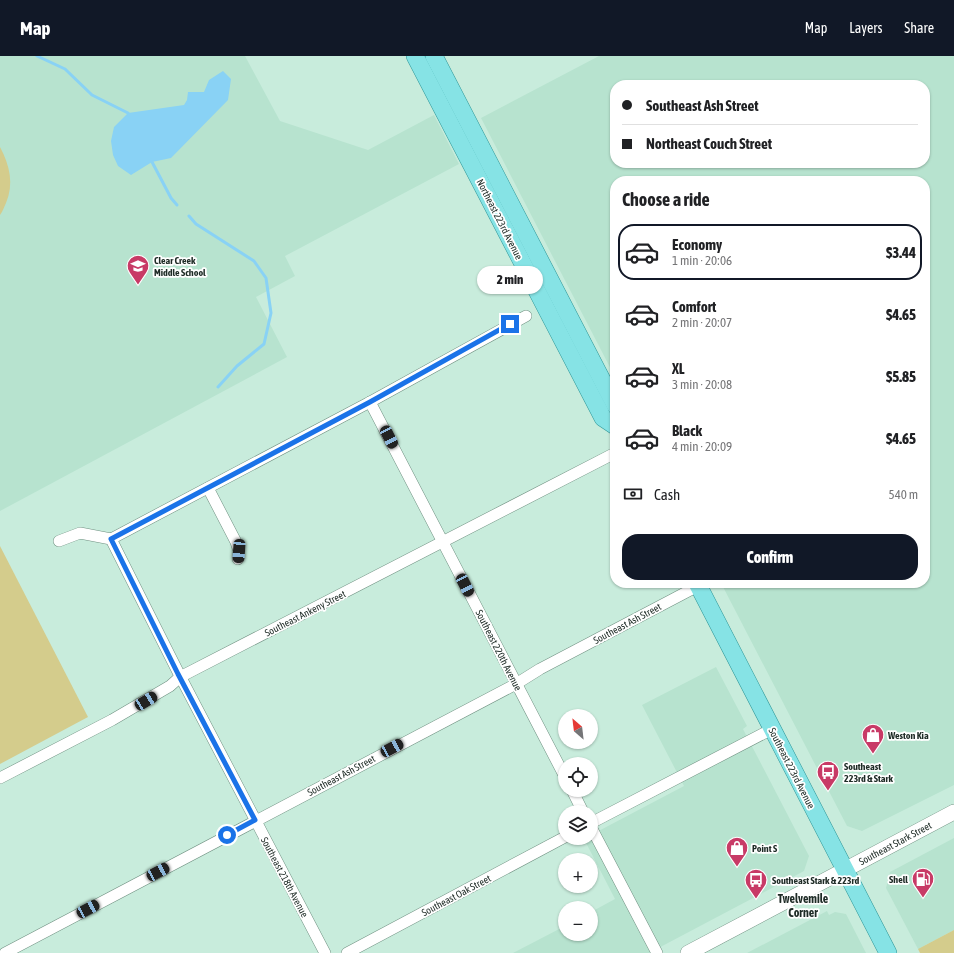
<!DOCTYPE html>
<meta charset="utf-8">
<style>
body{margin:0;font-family:"Asap Condensed",sans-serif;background:#f2f2f2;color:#202124;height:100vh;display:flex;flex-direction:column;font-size:15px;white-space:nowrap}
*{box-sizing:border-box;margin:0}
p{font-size:13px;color:#757577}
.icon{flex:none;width:22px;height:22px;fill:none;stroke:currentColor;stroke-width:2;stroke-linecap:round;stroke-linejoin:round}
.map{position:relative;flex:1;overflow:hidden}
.drawer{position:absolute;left:610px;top:120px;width:320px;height:412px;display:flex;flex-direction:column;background:#fff;border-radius:16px;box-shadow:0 1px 3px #0004}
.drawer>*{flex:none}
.banner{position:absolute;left:610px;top:24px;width:320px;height:88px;border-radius:16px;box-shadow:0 1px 3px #0004;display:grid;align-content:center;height:88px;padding:0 12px;background:#fff}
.needle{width:26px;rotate:332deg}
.fabs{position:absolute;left:558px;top:653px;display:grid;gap:8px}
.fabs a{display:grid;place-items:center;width:40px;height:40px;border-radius:50%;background:#fff;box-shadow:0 1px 3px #0004;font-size:20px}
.end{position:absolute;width:18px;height:18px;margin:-9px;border:5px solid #1a73e8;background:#fff;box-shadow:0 0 0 2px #fff}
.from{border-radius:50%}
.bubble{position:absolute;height:28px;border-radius:14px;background:#fff;box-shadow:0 1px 3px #0004;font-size:13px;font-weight:800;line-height:28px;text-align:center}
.car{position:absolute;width:12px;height:24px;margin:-12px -6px;border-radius:5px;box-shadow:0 0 3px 1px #0007;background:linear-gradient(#222 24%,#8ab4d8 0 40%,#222 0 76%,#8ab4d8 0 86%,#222 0)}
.banner b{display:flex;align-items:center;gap:14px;height:38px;font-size:15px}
.banner b+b{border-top:1px solid #e0e0e0}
.banner i{width:10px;height:10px;background:#202124}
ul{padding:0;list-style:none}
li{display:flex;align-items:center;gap:12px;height:56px;margin:0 8px 6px;padding:0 4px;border:2px solid transparent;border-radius:16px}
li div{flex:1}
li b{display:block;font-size:15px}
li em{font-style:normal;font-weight:800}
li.selected{border-color:#111827}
li>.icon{width:36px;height:36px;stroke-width:1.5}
h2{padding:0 12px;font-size:18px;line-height:48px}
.pay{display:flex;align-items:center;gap:10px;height:44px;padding:0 12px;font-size:15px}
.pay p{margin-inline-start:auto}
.primary-button{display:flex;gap:8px;margin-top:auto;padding:8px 12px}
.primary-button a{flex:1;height:46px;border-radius:16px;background:#111827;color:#fff;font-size:16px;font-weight:800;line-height:46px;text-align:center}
header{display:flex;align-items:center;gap:24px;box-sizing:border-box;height:56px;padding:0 20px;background:#111827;color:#fff}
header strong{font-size:19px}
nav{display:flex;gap:22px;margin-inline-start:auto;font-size:14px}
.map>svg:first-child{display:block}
.built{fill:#b7e3cf;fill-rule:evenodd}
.green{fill:#d4cc8c}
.water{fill:#89d2f5}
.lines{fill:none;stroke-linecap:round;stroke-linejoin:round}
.stream{stroke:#89d2f5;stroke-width:3}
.street-casing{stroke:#709182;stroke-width:12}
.secondary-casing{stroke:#709182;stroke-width:16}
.primary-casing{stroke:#2e9697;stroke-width:18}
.street{stroke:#fff;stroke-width:11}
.secondary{stroke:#fff;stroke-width:15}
.primary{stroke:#86e3e5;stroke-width:17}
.route{stroke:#1a73e8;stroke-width:5}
.labels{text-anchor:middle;stroke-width:3.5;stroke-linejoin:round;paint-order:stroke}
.street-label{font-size:10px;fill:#1e2b26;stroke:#fff}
.poi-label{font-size:10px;font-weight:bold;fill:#1e2b26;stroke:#fff;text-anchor:start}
.quarter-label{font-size:12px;font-weight:bold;fill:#1e2b26;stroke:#fff}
</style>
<header>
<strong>Map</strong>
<nav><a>Map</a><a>Layers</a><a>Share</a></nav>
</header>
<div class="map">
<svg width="954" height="897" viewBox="0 0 954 897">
<rect width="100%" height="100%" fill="#c8ecdc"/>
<!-- built -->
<g class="built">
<polygon points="0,0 245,0 280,65 368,94 434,59 459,108 285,200 295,220 256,241 287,301 0,455"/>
<path d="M 599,0 L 954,0 L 954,729 L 862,775 L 847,770 L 721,527 L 925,527 L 925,125 L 615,125 L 615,321 L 481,62 ZM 615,29 L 925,29 L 925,107 L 615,107 Z"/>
<polygon points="716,611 747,670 743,673 809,800 804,815 649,897 513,897 565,870 565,878 591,878 591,856 615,843 584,783 591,782 591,779 684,730 642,649"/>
<polygon points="954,782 954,874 918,893 886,832 890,816"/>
<polygon points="827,855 829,859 835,856 846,858 866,897 747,897"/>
</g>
<!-- green -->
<g class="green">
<path d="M 0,91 C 10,110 14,128 6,147 C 4,151 3,155 0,159 Z"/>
<polygon points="0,490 88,661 0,708"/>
<polygon points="954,874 954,897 920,897 918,893"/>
</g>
<!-- water -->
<polygon class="water" points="223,15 231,23 228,44 171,102 152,106 131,119 118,110 113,99 111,85 114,71 128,57 184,49 187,44 188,36 204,36 209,24"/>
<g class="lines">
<!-- stream -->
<g class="stream">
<polyline points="37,0 65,13 92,39 128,57 130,61"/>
<polyline points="151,104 171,142 177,149"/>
<polyline points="189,160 196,168 254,205 266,222 271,257 264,288 237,310 218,331"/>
</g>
<!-- street casing -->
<g class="street-casing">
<g id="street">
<polyline points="370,346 565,721"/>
<polyline points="208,432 236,486 239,495 238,503"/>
<polyline points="111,483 370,346 526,260"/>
<polyline points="111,483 179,618 325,897"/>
<polyline points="59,485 80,477 111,483"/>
<polyline points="0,722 112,664 170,630 180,621 615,397"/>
<polyline points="572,734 583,756"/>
<polyline points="591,767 772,673"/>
<polyline points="591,771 657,897"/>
<polyline points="5,897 516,628 540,613 698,530"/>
<polyline points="347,897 565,781"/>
</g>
</g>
<!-- secondary casing -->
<g class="secondary-casing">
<polyline id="secondary" points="688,897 954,756"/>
</g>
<!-- primary casing -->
<g class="primary-casing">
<g id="primary">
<polyline points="415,0 603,362 615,370"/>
<polyline points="434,0 615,349"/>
<polyline points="697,527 888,897"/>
</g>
</g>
<!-- street -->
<use href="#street" class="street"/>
<!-- secondary -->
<use href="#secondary" class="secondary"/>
<!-- primary -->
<use href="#primary" class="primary"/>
</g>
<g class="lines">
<!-- route -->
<polyline class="route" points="227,779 255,764 178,618 111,483 370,346 510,268"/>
</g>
<!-- icons -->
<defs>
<g id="school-pin" transform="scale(1.15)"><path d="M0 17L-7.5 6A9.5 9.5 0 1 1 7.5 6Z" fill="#c83a66" stroke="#fff"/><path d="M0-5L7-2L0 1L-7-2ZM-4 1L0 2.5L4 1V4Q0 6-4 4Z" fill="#fff"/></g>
<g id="shop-pin" transform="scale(1.15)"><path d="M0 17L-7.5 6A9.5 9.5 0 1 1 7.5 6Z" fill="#c83a66" stroke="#fff"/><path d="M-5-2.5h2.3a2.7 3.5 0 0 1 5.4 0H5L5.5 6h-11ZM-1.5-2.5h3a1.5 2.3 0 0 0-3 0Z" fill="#fff"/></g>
<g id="bus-pin" transform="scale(1.15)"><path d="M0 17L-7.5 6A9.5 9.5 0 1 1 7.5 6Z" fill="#c83a66" stroke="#fff"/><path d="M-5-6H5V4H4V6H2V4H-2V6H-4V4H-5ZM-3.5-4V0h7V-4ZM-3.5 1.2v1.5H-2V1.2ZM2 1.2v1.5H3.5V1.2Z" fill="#fff"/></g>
<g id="fuel-pin" transform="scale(1.15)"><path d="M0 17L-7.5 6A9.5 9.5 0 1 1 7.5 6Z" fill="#c83a66" stroke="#fff"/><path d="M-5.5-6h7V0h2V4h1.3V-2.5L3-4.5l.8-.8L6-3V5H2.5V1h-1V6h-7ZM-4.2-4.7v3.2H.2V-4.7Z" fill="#fff"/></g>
</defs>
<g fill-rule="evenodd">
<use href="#school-pin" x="138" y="210"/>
<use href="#shop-pin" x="873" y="679"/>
<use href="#bus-pin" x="828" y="716"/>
<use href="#shop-pin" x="737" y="792"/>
<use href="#fuel-pin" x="923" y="823"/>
<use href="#bus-pin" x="756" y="824"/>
</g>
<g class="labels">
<!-- street labels -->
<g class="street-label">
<text transform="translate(500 163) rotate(63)" y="4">Northeast 223rd Avenue</text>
<text transform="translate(305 557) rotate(-27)" y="4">Southeast Ankeny Street</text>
<text transform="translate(627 567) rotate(-28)" y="4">Southeast Ash Street</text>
<text transform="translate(499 594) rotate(63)" y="4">Southeast 220th Avenue</text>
<text transform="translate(792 712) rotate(63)" y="4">Southeast 223rd Avenue</text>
<text transform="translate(341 719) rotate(-28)" y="4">Southeast Ash Street</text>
<text transform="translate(895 787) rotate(-28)" y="4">Southeast Stark Street</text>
<text transform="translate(285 821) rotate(62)" y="4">Southeast 218th Avenue</text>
<text transform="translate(456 839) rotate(-28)" y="4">Southeast Oak Street</text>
</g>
<!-- poi labels -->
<g class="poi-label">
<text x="154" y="208">Clear Creek<tspan x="154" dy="12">Middle School</tspan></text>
<text x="888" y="683">Weston Kia</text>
<text x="844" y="714">Southeast<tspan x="844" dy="12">223rd &amp; Stark</tspan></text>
<text x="752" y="796">Point S</text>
<text x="908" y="827" text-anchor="end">Shell</text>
<text x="772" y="828">Southeast Stark &amp; 223rd</text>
</g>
<!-- quarter labels -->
<g class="quarter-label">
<text x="803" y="847">Twelvemile<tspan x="803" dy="14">Corner</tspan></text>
</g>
</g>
</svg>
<div class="fabs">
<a><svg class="needle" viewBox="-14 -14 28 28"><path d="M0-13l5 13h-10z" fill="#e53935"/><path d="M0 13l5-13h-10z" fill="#757577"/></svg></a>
<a><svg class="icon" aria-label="locate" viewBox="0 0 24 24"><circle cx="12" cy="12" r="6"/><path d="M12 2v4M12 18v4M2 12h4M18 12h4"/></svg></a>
<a><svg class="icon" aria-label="layers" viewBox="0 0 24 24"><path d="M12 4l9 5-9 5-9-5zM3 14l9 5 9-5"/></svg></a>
<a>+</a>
<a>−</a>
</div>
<i class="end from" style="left:227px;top:779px"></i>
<i class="end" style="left:510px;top:268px"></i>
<div class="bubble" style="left:477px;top:210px;width:66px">2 min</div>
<i class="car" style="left:389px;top:381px;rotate:153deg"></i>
<i class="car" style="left:239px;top:495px;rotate:184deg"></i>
<i class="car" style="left:465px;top:529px;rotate:153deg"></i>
<i class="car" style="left:146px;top:645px;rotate:59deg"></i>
<i class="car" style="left:392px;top:692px;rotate:62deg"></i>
<i class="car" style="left:158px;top:816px;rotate:62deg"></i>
<i class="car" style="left:88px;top:853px;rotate:62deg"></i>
<div class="banner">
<b><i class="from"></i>Southeast Ash Street</b>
<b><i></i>Northeast Couch Street</b>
</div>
<section class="drawer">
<h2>Choose a ride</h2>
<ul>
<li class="selected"><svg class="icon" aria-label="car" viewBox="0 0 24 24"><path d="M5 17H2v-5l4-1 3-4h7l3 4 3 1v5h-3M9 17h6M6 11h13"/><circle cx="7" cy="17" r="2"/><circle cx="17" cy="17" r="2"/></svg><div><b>Economy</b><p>1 min · 20:06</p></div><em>$3.44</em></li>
<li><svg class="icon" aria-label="car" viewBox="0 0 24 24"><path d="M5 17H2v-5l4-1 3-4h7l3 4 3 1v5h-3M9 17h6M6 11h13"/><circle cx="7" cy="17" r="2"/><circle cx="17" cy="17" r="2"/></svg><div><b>Comfort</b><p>2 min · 20:07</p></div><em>$4.65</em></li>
<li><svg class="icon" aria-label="car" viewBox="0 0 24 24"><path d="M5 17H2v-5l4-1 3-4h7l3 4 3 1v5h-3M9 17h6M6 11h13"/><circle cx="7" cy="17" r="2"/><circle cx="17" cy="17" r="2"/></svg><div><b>XL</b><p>3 min · 20:08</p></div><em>$5.85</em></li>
<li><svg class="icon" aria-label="car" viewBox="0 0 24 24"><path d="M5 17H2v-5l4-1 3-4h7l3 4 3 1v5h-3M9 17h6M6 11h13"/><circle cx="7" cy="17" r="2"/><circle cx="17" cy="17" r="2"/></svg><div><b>Black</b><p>4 min · 20:09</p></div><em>$4.65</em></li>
</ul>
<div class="pay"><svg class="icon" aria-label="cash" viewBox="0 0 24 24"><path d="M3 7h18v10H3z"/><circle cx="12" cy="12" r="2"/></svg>Cash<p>540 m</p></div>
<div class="primary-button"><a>Confirm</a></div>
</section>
</div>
